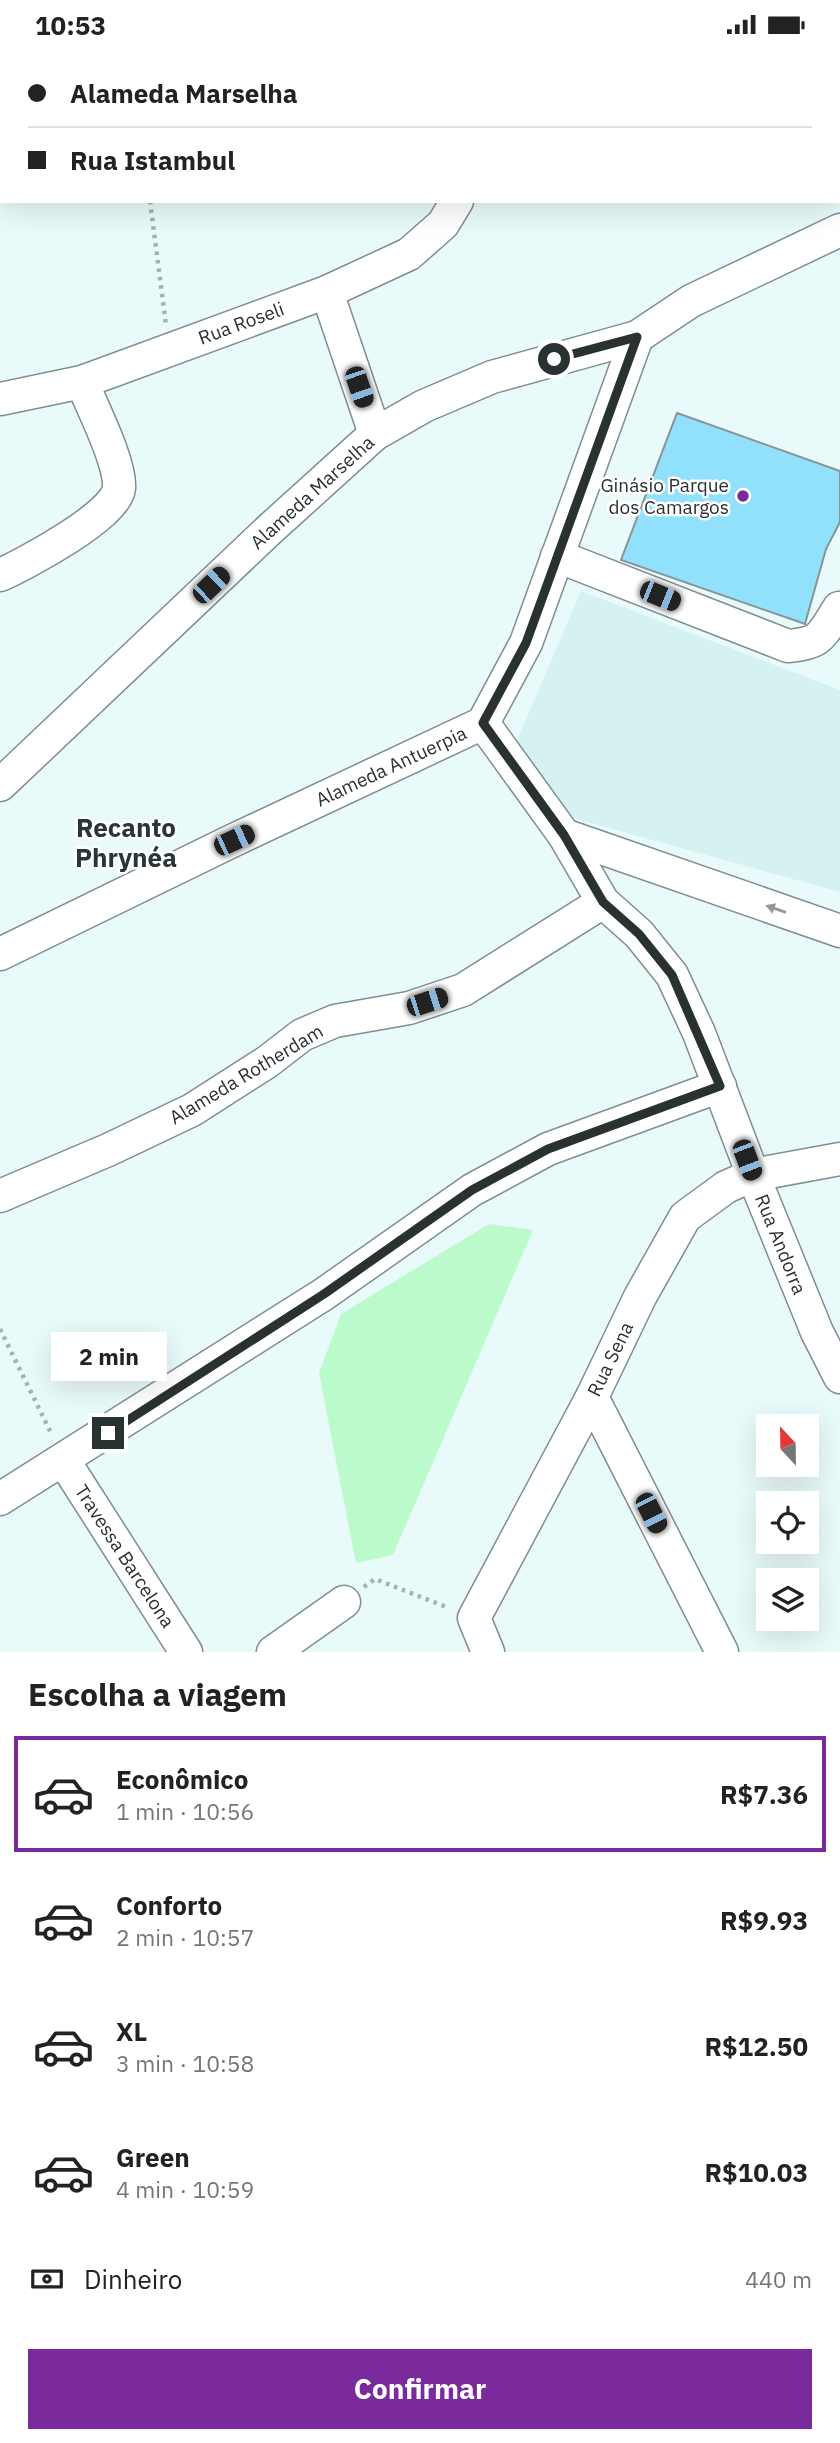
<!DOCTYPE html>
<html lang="pt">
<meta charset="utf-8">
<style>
body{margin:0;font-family:"IBM Plex Sans",sans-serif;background:#f6f6f6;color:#222;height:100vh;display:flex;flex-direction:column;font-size:26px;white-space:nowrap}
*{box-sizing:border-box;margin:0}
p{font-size:23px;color:#767676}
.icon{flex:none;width:38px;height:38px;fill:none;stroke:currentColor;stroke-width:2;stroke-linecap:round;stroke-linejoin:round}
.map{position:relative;height:1603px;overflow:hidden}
.sheet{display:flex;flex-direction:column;background:#fff;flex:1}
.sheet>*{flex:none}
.banner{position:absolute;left:0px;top:0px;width:840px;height:154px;box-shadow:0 7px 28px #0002;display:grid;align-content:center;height:154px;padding:0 28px;background:#fff}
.needle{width:46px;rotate:338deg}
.controls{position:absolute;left:756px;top:1365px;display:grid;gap:14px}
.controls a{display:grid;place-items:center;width:63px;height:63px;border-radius:0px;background:#fff;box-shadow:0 7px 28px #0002;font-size:35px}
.end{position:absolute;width:32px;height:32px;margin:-16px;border:9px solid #2a3131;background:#fff;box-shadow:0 0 0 4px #fff}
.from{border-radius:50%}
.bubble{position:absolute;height:49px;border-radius:0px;background:#fff;box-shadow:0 7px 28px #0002;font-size:23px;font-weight:700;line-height:49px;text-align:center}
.car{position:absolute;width:21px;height:42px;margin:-21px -10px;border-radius:9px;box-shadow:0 0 5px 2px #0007;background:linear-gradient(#222 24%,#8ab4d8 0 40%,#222 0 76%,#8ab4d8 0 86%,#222 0)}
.banner b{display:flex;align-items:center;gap:24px;height:66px;font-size:26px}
.banner b+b{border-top:2px solid #e0e0e0}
.banner i{width:18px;height:18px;background:#222}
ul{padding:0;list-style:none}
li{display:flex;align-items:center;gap:21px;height:116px;margin:0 14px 10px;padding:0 14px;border:4px solid transparent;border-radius:0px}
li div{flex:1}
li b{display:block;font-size:26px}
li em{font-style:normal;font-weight:700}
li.active{border-color:#7a2a9b}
li>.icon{width:63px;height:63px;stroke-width:1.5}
h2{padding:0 28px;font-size:32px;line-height:84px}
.pay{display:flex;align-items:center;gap:18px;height:77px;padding:0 28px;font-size:26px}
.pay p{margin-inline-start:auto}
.primary-button{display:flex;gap:14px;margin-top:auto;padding:14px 28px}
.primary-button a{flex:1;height:80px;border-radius:0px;background:#7a2a9b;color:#fff;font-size:28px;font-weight:700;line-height:80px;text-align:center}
.status{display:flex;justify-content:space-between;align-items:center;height:49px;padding:0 35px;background:#fff;direction:ltr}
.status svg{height:19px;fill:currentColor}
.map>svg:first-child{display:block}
.built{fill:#d6f1f1}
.green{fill:#bbfacb}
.building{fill:#92e1fc;stroke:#869499;stroke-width:2}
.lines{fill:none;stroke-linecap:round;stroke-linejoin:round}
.minor-casing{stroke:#7f8e8f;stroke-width:35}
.major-casing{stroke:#7f8e8f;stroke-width:42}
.path{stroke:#a5b2b2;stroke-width:4.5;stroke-dasharray:3.5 5;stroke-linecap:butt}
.minor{stroke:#fff;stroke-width:32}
.major{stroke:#fff;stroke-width:38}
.oneway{fill:#949898}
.route{stroke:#2a3131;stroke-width:9}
.poi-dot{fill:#7a2a9b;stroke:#fff;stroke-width:2.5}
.labels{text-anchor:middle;stroke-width:5;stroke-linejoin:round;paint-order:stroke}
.street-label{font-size:19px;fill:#2a3131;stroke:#fff}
.poi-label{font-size:19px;fill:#2a3131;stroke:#fff;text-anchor:end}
.district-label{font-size:26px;font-weight:bold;fill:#283636;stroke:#fff}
</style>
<div class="status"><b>10:53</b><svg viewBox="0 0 49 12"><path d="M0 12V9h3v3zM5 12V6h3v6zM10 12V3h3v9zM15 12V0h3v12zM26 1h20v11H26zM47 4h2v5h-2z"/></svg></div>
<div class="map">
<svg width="840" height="1603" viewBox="0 0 840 1603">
<rect width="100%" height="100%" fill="#e9fafa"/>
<!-- built -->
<polygon class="built" points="581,542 840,641 840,843 573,769 554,756 515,696"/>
<!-- green -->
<polygon class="green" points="489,1175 533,1181 393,1506 356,1514 319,1324 341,1265"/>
<!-- building -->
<polygon class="building" points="677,364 840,422 840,473 826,500 805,575 621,511"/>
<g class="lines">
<!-- minor casing -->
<g class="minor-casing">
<g id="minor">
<polyline points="463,0 463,2"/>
<polyline points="341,2 343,0"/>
<polyline points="0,112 2,112"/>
<polyline points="327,243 375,385"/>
<polyline points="0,350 82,333 327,243 409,205 443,175 457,152"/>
<path d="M 557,507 L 788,597 C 822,594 821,587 839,559"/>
<path d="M 0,526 C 25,515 117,466 119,439 C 121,414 92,358 82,333"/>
<polyline points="483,674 564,786 603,853 639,885 672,926 699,984 753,1126 817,1283 840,1328"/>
<polyline points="0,736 269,481 375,385 424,357 492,328 637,288 691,252 840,181"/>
<polyline points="564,786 840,882"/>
<polyline points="0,905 234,791 483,674 526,594 637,288"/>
<polyline points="0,1147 108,1101 192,1061 267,1013 302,986 335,972 409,959 463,941 603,853"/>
<polyline points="592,1348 722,1603"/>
<polyline points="64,1412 186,1603"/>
<polyline points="0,1450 324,1245 472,1141 548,1100 720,1037"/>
<polyline points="273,1603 344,1553"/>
<polyline points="488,1603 474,1569 592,1348 640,1248 685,1168 726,1138 753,1126 840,1110"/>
</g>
</g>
<!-- major casing -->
<g class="major-casing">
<g id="major">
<polyline points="777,0 778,2"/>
<polyline points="838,80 840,83"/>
</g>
</g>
<!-- path -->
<g class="path">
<polyline points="150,152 166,276"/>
<polyline points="0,1280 52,1386"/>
<polyline points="364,1538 375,1530 449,1559"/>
</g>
<!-- minor -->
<use href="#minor" class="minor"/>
<!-- major -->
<use href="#major" class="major"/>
</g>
<!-- one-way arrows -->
<defs><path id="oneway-solid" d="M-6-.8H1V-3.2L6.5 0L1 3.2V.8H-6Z" transform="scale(1.75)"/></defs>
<use class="oneway" href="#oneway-solid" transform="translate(776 860) rotate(-161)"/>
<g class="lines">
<!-- route -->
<polyline class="route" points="108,1384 324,1245 472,1141 548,1100 720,1037 672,926 639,885 603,853 564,786 483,674 526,594 637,288 554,310"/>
</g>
<!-- markers -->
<circle class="poi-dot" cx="743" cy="447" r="7"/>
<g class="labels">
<!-- street labels -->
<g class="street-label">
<text transform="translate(241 274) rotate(-20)" y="7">Rua Roseli</text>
<text transform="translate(312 443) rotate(-42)" y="7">Alameda Marselha</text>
<text transform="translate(391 717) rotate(-25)" y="7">Alameda Antuerpia</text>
<text transform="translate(246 1025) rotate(-31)" y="7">Alameda Rotherdam</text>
<text transform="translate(781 1195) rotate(68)" y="7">Rua Andorra</text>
<text transform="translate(610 1310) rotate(-64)" y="7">Rua Sena</text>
<text transform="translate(125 1507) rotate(57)" y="7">Travessa Barcelona</text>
</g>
<!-- poi labels -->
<g class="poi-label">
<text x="729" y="443">Ginásio Parque<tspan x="729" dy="22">dos Camargos</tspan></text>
</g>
<!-- district labels -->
<g class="district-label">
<text x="126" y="788">Recanto<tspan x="126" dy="30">Phrynéa</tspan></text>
</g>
</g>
</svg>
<div class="controls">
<a><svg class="needle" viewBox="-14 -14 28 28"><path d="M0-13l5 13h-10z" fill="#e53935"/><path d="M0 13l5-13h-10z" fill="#767676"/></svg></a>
<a><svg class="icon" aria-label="locate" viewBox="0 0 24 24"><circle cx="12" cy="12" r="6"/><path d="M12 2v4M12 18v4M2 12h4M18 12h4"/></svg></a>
<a><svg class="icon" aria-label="layers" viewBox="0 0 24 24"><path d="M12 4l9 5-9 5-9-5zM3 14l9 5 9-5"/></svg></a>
</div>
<i class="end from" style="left:554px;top:310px"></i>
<i class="end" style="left:108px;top:1384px"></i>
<div class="bubble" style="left:51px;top:1283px;width:116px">2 min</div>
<i class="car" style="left:359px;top:338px;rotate:161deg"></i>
<i class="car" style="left:211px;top:536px;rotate:46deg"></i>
<i class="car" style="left:660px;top:547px;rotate:112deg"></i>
<i class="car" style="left:234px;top:791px;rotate:65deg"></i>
<i class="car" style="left:427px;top:953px;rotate:72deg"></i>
<i class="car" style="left:747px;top:1111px;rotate:159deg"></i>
<i class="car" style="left:651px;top:1464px;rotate:153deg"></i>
<div class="banner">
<b><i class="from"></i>Alameda Marselha</b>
<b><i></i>Rua Istambul</b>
</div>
</div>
<section class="sheet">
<h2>Escolha a viagem</h2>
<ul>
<li class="active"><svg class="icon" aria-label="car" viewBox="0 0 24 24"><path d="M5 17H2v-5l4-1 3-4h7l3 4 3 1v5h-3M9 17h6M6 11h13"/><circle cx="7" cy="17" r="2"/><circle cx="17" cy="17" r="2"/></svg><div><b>Econômico</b><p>1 min · 10:56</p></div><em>R$7.36</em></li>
<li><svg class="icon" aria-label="car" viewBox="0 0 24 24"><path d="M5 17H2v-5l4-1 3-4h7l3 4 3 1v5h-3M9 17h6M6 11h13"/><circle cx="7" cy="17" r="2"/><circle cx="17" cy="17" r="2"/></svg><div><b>Conforto</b><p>2 min · 10:57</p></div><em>R$9.93</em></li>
<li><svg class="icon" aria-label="car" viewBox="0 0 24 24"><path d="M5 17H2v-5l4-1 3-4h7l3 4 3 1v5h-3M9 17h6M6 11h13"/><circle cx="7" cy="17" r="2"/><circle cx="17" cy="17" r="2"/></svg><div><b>XL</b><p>3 min · 10:58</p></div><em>R$12.50</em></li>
<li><svg class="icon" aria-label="car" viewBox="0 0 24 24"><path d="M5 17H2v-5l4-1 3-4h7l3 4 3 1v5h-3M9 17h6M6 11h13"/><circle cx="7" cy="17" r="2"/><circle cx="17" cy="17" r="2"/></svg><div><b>Green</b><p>4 min · 10:59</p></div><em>R$10.03</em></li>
</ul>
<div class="pay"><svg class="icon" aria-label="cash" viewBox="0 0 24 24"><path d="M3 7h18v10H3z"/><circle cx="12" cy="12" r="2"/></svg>Dinheiro<p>440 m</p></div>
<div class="primary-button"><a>Confirmar</a></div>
</section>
